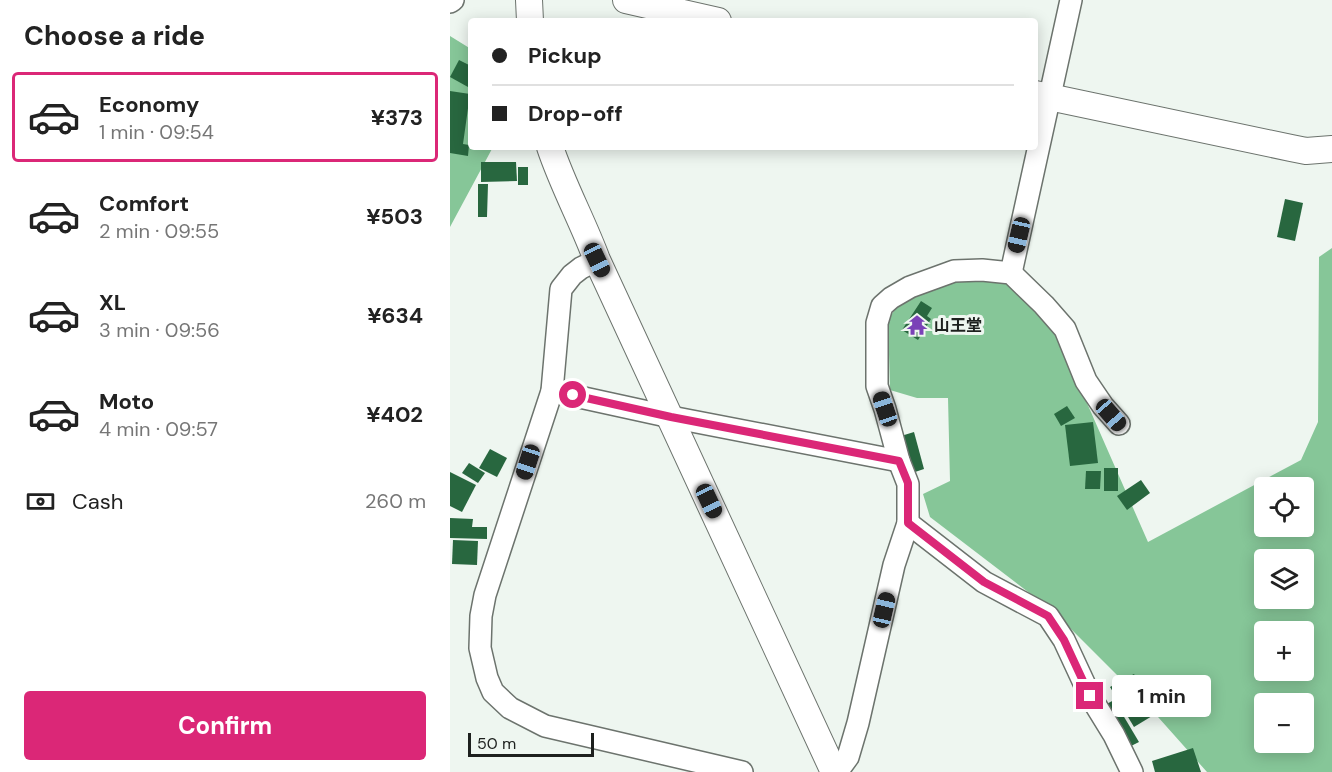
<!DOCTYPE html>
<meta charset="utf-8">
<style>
body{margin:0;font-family:"DM Sans","Noto Sans JP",sans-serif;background:#f6f6f6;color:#222;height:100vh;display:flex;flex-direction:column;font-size:22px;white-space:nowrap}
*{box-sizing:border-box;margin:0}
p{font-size:20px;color:#767676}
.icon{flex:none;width:33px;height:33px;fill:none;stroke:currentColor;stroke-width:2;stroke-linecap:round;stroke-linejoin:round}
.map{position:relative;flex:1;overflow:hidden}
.panel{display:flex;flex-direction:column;background:#fff;width:450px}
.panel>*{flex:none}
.top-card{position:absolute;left:18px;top:18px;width:570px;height:132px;border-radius:6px;box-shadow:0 3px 15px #0003;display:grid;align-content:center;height:132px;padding:0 24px;background:#fff}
.controls{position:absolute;left:804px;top:477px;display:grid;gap:12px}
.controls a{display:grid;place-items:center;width:60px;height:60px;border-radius:6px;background:#fff;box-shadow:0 3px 15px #0003;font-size:30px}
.scale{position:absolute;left:18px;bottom:15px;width:126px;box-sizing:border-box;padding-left:6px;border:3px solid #1d201e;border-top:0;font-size:16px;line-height:21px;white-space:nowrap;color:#1d201e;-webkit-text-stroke:4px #eef6f0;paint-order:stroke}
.end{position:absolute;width:27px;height:27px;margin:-14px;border:8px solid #db2777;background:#fff;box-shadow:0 0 0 3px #fff}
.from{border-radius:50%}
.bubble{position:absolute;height:42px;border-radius:6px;background:#fff;box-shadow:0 3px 15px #0003;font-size:20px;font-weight:700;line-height:42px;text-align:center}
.car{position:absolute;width:18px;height:36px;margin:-18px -9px;border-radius:8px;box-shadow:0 0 4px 2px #0007;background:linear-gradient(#222 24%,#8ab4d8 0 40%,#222 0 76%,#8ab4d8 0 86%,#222 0)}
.top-card b{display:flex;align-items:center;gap:21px;height:57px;font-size:22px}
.top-card b+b{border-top:2px solid #e0e0e0}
.top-card i{width:15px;height:15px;background:#222}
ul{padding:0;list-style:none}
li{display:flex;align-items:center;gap:18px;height:90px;margin:0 12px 9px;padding:0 12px;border:3px solid transparent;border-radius:6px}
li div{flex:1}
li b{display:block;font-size:22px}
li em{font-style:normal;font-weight:700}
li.on{border-color:#db2777}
li>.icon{width:54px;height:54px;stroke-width:1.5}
h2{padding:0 24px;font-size:27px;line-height:72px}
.pay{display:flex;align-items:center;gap:15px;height:66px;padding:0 24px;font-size:22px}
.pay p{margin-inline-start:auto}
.cta{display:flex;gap:12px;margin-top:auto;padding:12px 24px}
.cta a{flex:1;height:69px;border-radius:6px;background:#db2777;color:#fff;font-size:24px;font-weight:700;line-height:69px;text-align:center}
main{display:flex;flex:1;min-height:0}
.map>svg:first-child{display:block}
.forest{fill:#86c698;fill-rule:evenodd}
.building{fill:#28673f}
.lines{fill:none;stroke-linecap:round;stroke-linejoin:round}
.minor-casing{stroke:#6c736d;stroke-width:24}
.tertiary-casing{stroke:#6c736d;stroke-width:28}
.minor{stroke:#fff;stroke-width:21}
.tertiary{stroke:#fff;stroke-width:26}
.route{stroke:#db2777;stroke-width:8}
.labels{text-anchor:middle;stroke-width:6;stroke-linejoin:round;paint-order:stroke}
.poi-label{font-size:16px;font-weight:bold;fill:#1d201e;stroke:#eef6f0;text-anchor:start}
</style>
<main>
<section class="panel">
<h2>Choose a ride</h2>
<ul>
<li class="on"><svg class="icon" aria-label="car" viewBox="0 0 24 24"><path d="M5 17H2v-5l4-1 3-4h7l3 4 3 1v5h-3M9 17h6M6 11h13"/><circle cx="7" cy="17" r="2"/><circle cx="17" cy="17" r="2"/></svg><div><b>Economy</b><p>1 min · 09:54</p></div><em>¥373</em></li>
<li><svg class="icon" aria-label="car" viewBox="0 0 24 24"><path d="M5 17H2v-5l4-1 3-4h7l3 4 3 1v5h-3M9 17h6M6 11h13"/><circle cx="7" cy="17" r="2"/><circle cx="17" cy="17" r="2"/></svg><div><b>Comfort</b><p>2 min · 09:55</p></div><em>¥503</em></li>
<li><svg class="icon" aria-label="car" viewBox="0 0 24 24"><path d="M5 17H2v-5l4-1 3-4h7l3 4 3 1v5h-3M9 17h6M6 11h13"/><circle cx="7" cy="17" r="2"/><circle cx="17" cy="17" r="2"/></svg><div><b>XL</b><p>3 min · 09:56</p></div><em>¥634</em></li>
<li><svg class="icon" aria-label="car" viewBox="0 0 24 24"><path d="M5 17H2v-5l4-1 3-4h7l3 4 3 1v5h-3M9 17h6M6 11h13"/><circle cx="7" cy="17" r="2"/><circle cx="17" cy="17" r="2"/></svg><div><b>Moto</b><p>4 min · 09:57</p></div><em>¥402</em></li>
</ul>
<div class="pay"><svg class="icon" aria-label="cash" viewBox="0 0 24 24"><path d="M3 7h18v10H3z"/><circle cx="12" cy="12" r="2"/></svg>Cash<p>260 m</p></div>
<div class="cta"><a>Confirm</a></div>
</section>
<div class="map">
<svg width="882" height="772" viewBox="0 0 882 772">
<rect width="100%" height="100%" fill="#eef6f0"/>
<!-- forest -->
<g class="forest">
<polygon points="0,36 21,49 21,147 43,147 0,227"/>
<path d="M 882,248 L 882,772 L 757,772 L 700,708 L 603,611 L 480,517 L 473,494 L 500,481 L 498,398 L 467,398 L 440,390 L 438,319 L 450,303 L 504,277 L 557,282 L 604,323 L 615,353 L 698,542 L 851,460 L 868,422 L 869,257 ZM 814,488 L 854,488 L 854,526 L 814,526 ZM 814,560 L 854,560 L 854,598 L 814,598 ZM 814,632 L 854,632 L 854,670 L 814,670 ZM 814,704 L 854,704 L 854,742 L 814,742 Z"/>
</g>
<!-- building -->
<g class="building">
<polygon points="9,60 21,66 21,82 18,87 0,77"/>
<polygon points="0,91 20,94 13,144 19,145 18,156 0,153"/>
<polygon points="31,162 66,162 67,181 31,182"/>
<rect x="68" y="167" width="10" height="18"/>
<polygon points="28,184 38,184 37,217 28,217"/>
<polygon points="835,199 853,203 845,241 827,237"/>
<polygon points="471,301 482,308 477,316 481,319 468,340 452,330"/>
<polygon points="617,406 625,418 611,426 604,414"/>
<polygon points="643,422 648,463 620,466 615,425"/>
<polygon points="464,432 474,469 462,473 451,436"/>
<polygon points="40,449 57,458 47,477 29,468"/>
<polygon points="19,463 35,473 28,483 12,473"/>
<rect x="654" y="468" width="14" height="23"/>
<polygon points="636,471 651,471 650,489 635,489"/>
<polygon points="0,472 26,485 12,512 0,506"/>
<polygon points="691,480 700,493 677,510 667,496"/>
<polygon points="0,518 23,519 22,527 37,527 37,539 0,538"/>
<polygon points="3,540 28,541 27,565 2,564"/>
<polygon points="684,674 707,713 684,727 660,687"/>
<polygon points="664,700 689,742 677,748 653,706"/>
<polygon points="743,748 751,772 705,772 702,761"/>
</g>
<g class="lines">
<!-- minor casing -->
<g class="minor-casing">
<g id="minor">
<polyline points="0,2 3,0"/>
<polyline points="147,260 131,268 122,275 111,289 102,391 35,595 31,616 30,648 37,678 43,692 60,708 95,726 292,772"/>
<polyline points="561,273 621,0"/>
<polyline points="102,391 221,417 449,461"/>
<polyline points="458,523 534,582 598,616 614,640 640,696 664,735 682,772"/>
<polyline points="387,772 398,757 408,723 444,565 458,523 458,484 449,461 435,409 427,386 427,323 432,306 441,298 460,287 504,271 532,270 561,273 594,305 615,329 636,381 653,406 669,424"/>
</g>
</g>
<!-- tertiary casing -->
<g class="tertiary-casing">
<g id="tertiary">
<polyline points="79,0 80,21"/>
<polyline points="176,0 268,21"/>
<polyline points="585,94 841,148 856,151 882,149"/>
<path d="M 100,147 C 113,186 133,222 147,260 L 384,772"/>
</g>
</g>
<!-- minor -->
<use href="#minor" class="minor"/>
<!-- tertiary -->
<use href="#tertiary" class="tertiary"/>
</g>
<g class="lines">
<!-- route -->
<polyline class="route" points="123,395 221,417 449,461 458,483 458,523 534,582 598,616 614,640 640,696"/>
</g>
<!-- icons -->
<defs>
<g id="temple-bare" transform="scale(1.62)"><path d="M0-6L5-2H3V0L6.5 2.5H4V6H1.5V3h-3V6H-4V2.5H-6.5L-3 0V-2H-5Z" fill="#7a41b7" stroke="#eef6f0" stroke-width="2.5" paint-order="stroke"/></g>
</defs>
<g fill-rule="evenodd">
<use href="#temple-bare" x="467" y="325"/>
</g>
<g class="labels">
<!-- poi labels -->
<g class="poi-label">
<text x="484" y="331">山王堂</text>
</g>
</g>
</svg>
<div class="controls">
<a><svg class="icon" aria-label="locate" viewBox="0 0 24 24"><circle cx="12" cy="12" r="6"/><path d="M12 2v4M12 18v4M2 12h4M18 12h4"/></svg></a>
<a><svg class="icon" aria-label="layers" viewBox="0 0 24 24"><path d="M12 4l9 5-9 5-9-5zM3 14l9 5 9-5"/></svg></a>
<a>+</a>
<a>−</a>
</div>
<div class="scale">50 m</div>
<i class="end from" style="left:123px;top:395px"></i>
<i class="end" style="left:640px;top:696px"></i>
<div class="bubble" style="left:662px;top:675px;width:99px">1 min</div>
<i class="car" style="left:569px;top:235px;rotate:193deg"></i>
<i class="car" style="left:147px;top:260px;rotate:155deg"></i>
<i class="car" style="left:435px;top:409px;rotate:341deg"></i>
<i class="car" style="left:661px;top:415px;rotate:139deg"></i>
<i class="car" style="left:78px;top:462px;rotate:198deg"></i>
<i class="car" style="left:259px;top:501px;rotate:155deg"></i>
<i class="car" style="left:434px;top:610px;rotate:13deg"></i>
<div class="top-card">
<b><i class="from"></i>Pickup</b>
<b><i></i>Drop-off</b>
</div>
</div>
</main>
